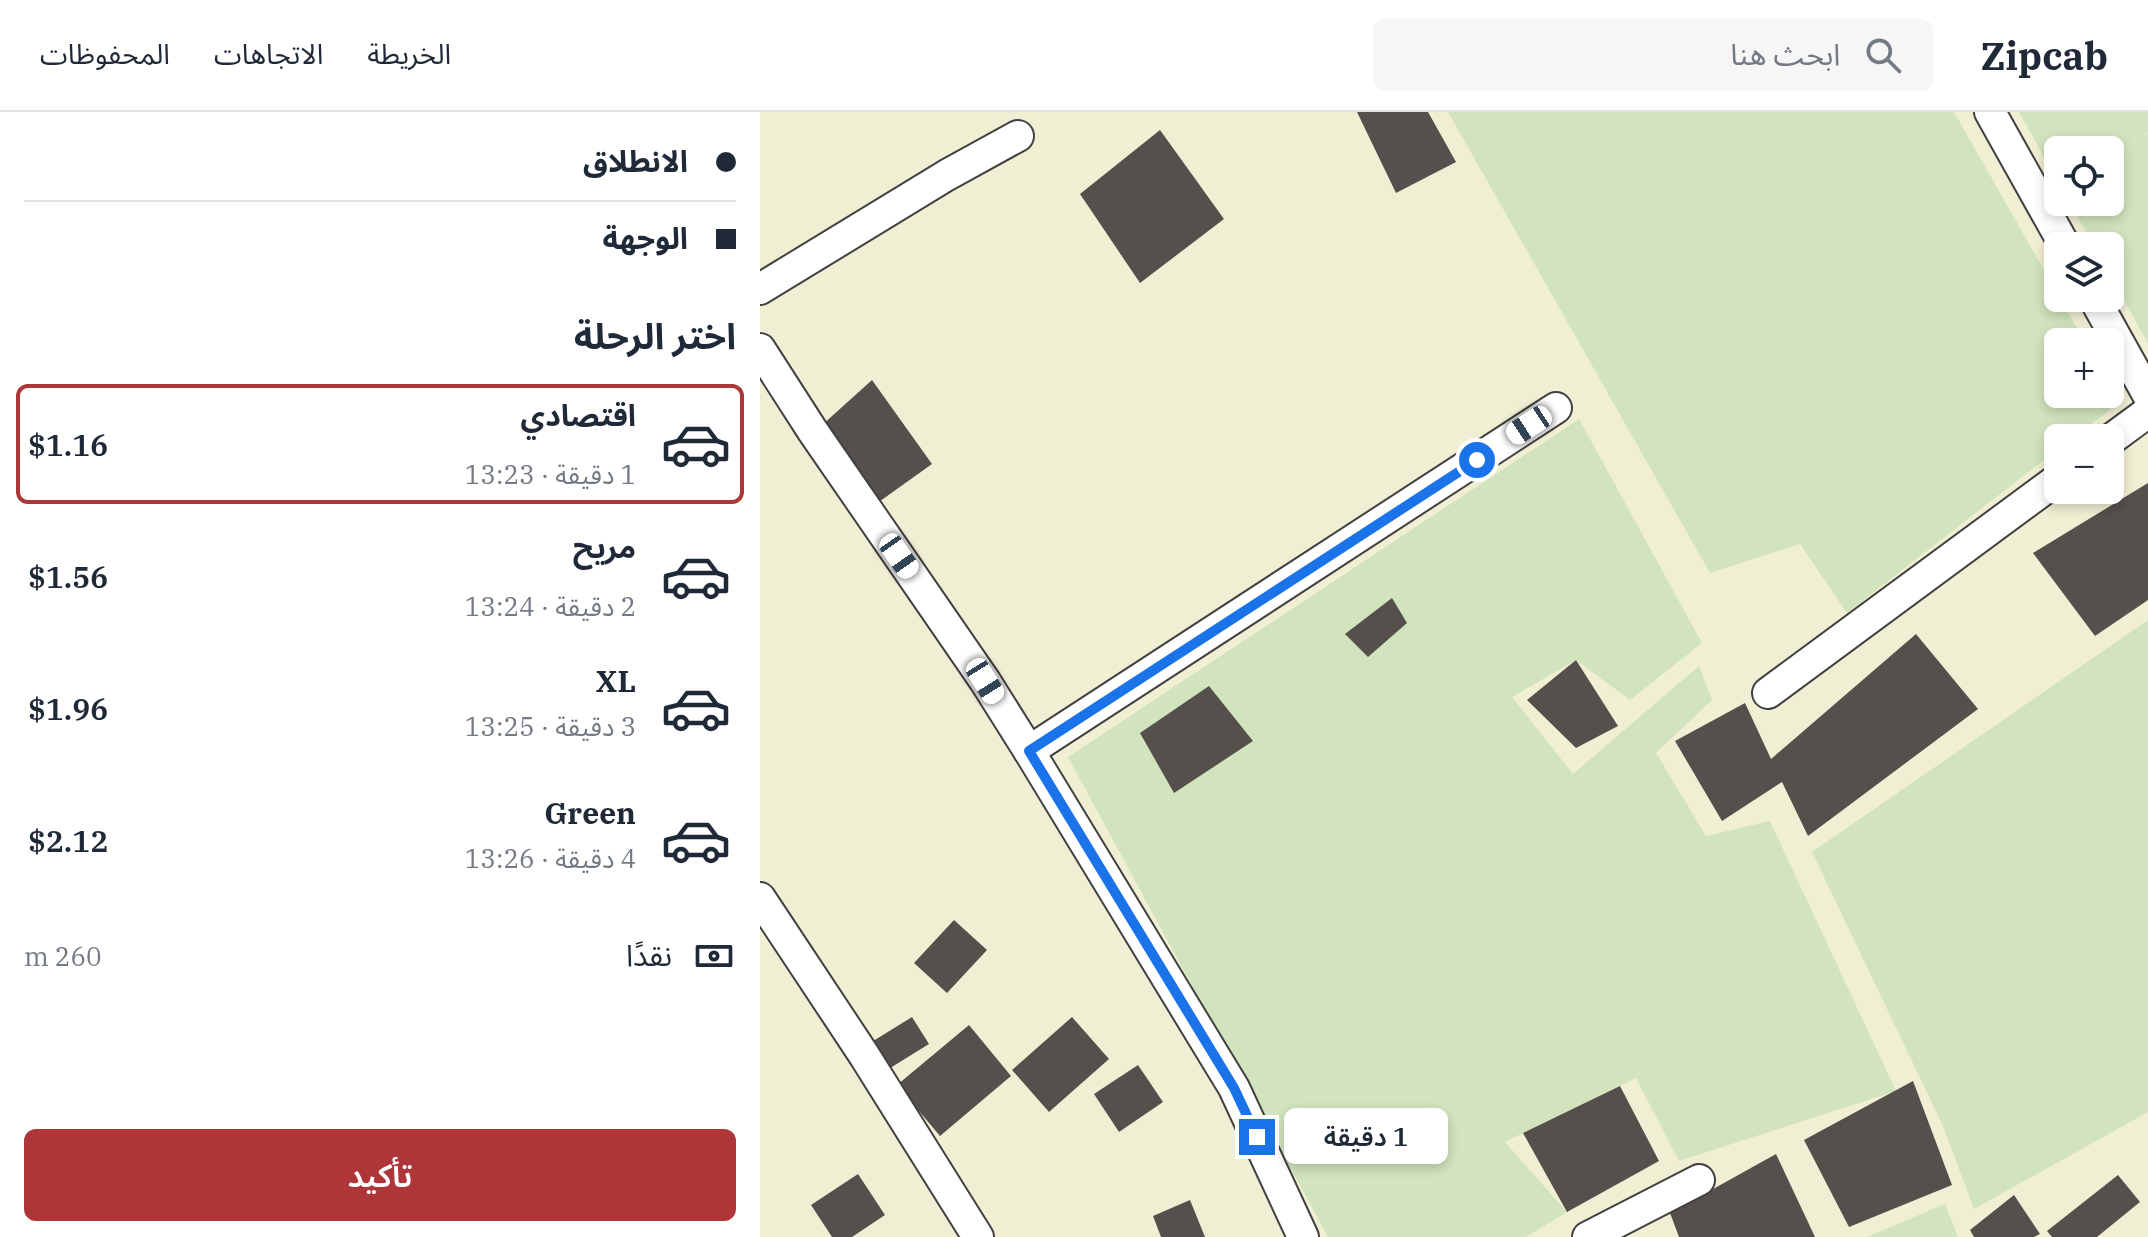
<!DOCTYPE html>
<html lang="ar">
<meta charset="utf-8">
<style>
body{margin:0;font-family:"IBM Plex Serif","Noto Sans Arabic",serif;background:#f6f6f7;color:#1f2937;direction:rtl;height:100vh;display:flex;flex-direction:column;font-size:30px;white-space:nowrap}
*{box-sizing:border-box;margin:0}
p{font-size:26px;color:#747a83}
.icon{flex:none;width:44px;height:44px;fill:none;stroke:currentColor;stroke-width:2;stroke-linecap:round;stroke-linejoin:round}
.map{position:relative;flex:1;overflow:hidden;direction:ltr}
.sheet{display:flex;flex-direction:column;background:#fff;width:760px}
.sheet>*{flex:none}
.hud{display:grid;align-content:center;height:176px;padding:0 24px;background:#fff}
.controls{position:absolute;left:1284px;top:24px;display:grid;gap:16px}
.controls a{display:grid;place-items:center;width:80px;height:80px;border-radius:12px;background:#fff;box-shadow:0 4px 12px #0003;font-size:40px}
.end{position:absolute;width:36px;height:36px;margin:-18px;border:10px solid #1a73e8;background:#fff;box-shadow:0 0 0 4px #fff}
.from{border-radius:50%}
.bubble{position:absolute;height:56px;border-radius:12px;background:#fff;box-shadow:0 4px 12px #0003;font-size:26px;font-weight:600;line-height:56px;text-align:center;direction:rtl}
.car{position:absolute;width:24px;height:48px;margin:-24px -12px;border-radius:10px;box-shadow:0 0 6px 2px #0007;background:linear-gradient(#fff 24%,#345 0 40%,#fff 0 76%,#345 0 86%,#fff 0)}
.hud b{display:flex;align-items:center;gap:28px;height:76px;font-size:30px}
.hud b+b{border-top:2px solid #e0e1e3}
.hud i{width:20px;height:20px;background:#1f2937}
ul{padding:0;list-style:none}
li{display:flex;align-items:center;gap:24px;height:120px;margin:0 16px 12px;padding:0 8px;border:4px solid transparent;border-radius:12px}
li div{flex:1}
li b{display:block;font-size:30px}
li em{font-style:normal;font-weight:600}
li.on{border-color:#ae3639}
li>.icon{width:72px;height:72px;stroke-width:1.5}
h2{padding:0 24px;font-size:36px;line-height:96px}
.pay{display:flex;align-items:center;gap:20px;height:88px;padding:0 24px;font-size:30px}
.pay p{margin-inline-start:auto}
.primary-button{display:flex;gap:16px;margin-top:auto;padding:16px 24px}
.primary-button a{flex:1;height:92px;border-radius:12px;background:#ae3639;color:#fff;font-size:32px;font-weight:600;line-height:92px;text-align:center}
header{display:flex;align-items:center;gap:48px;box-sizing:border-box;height:112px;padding:0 40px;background:#fff;border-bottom:2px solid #e0e1e3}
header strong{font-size:38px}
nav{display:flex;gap:44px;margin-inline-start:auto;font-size:28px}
.search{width:560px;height:72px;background:#f6f6f7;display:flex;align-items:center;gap:20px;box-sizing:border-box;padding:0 28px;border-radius:12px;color:#747a83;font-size:30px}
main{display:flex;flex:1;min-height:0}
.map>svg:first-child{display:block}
.farmland{fill:#f1efd3;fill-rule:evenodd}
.green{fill:#d1e4be}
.building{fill:#55504c}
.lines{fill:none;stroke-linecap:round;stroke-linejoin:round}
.street-casing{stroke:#414141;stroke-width:34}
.street{stroke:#fff;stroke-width:30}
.route{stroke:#1a73e8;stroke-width:10}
</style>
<header>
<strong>Zipcab</strong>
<div class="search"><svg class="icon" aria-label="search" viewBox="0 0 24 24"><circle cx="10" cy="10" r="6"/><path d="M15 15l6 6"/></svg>ابحث هنا</div>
<nav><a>الخريطة</a><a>الاتجاهات</a><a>المحفوظات</a></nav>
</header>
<main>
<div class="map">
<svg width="1388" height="1125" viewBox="0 0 1388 1125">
<rect width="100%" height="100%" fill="#fdfbf1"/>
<!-- farmland -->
<path class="farmland" d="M 0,0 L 1388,0 L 1388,1125 L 0,1125 ZM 1298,38 L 1350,38 L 1350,90 L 1298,90 ZM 1298,134 L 1350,134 L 1350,186 L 1298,186 ZM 1298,230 L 1350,230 L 1350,282 L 1298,282 ZM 1298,326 L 1350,326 L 1350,378 L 1298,378 Z"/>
<!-- green -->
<g class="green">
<polygon points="688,0 1194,0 1325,230 1298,230 1298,282 1350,282 1350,273 1360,290 1313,326 1298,326 1298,337 1087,501 1040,432 950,461"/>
<polygon points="1259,0 1388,0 1388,20 1371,32 1388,21 1388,231 1350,163 1350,134 1334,134 1309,90 1350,90 1350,38 1298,38 1298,70"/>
<polygon points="819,307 942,531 870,588 816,548 752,585 813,662 939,554 952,588 896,641 946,724 1010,709 1136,979 919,1049 876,966 745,1030 807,1100 766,1125 568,1125 308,645"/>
<polygon points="1388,508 1388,1000 1214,1097 1183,1014 1052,740"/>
<polygon points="1185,1092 1198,1125 1107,1125"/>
</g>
<!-- building -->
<g class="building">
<polygon points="597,0 668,0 696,50 636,81"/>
<polygon points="400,18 464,107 380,171 320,82"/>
<polygon points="112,268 172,352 116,392 61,314"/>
<polygon points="1388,371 1388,488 1335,524 1273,441"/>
<polygon points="632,486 647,511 608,545 585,522"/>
<polygon points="1156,522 1218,597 1048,724 1022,670 962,709 915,629 985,591 1011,647"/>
<polygon points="816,548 858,614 816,636 767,588"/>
<polygon points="449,574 493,629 414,681 380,621"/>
<polygon points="194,808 227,838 187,881 154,851"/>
<polygon points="152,905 169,932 127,958 110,931"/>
<polygon points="312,905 349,947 289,1000 252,958"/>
<polygon points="209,913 251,964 180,1024 137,973"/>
<polygon points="378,953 403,990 359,1020 334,982"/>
<polygon points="1153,969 1192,1073 1089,1115 1044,1028"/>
<polygon points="860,974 899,1049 807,1100 763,1021"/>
<polygon points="1016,1042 1055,1125 919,1125 910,1101"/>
<polygon points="98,1062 125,1103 92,1125 72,1125 51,1093"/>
<polygon points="1358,1063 1380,1090 1337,1125 1292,1125 1287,1119"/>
<polygon points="1254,1083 1280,1122 1274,1125 1214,1125 1210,1118"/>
<polygon points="430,1088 445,1125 401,1125 393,1104"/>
</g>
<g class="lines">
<!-- street casing -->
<g class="street-casing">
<g id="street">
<polyline points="1230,0 1305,134"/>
<polyline points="0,177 187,63 258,24"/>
<polyline points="1334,186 1388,283"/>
<polyline points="0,237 52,318 225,569 269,639 474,976 543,1125"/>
<polyline points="1350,328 1388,300"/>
<polyline points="1008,581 1298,367"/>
<polyline points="269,639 796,296"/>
<polyline points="0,786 104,943 218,1125"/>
<polyline points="828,1125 939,1068"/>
</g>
</g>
<!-- street -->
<use href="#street" class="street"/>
</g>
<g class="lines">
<!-- route -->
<polyline class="route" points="497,1025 474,976 269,639 717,348"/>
</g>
</svg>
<div class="controls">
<a><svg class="icon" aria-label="locate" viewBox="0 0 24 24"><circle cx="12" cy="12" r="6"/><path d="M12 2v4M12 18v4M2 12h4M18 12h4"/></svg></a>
<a><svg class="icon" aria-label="layers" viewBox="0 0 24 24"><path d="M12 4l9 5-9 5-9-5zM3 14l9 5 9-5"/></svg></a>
<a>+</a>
<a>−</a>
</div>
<i class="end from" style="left:717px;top:348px"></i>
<i class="end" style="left:497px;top:1025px"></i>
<div class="bubble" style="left:524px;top:996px;width:164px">1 دقيقة</div>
<i class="car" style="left:769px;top:313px;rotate:237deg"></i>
<i class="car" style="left:139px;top:444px;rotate:145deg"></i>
<i class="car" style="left:225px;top:569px;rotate:148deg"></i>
</div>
<section class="sheet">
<div class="hud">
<b><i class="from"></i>الانطلاق</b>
<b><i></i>الوجهة</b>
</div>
<h2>اختر الرحلة</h2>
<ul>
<li class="on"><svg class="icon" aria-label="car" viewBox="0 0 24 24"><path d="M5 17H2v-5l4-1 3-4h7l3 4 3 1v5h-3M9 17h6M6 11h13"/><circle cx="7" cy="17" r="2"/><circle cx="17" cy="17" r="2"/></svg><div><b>اقتصادي</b><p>1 دقيقة · 13:23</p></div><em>$1.16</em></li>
<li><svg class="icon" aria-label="car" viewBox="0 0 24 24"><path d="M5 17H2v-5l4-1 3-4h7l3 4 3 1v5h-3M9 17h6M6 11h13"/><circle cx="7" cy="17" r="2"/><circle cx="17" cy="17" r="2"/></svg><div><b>مريح</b><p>2 دقيقة · 13:24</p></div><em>$1.56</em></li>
<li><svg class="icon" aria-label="car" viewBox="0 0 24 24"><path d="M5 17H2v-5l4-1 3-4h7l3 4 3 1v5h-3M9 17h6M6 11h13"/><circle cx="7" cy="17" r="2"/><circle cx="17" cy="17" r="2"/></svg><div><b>XL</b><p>3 دقيقة · 13:25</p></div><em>$1.96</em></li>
<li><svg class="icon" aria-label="car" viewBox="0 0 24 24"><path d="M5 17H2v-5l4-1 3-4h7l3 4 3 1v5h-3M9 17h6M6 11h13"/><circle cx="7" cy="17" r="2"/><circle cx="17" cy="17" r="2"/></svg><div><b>Green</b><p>4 دقيقة · 13:26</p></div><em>$2.12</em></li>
</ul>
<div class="pay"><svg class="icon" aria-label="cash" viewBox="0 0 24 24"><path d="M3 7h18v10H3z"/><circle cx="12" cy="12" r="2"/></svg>نقدًا<p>260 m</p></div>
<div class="primary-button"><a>تأكيد</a></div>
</section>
</main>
